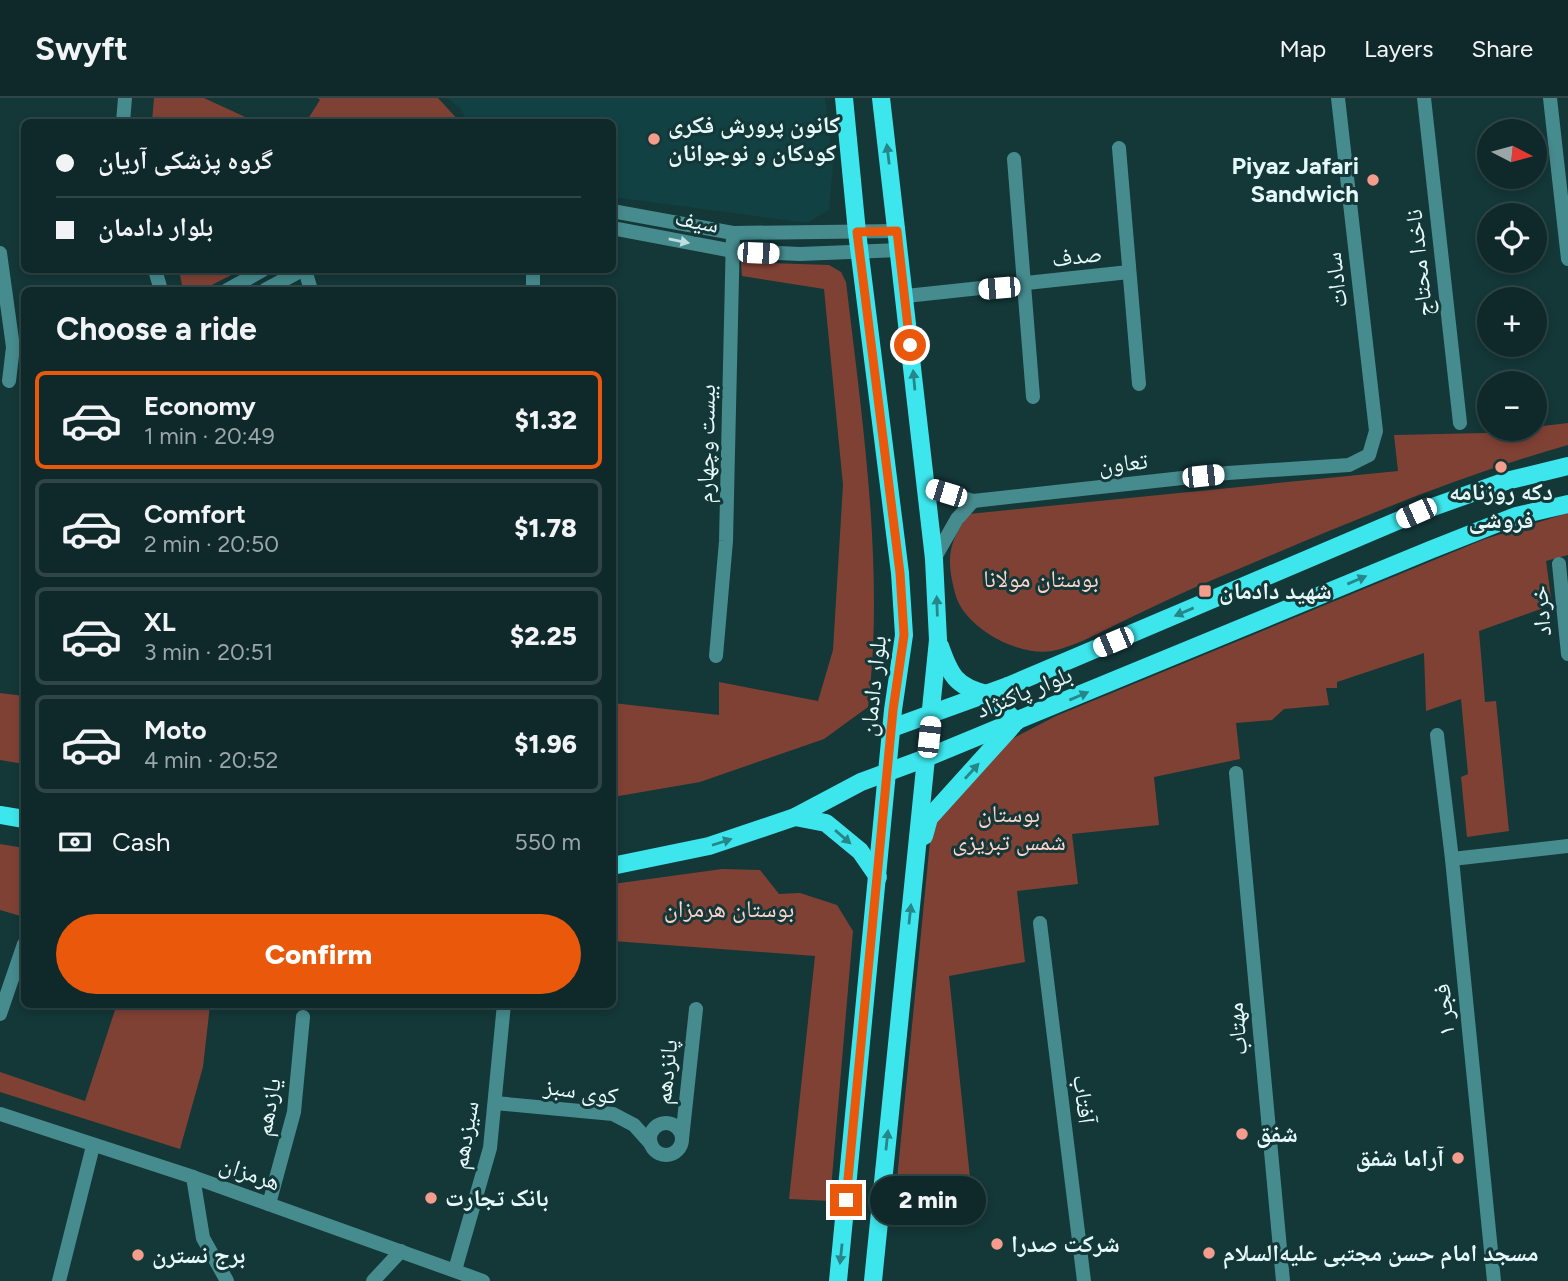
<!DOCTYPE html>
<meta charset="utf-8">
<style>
body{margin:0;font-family:Figtree,"Noto Naskh Arabic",sans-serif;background:#1d3536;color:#f1f3f6;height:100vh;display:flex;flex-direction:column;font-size:26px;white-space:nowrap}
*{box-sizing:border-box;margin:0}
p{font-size:23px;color:#9ba6a8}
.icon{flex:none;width:38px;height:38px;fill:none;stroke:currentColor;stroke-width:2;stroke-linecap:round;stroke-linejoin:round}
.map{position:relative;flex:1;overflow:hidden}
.side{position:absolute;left:21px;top:189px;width:595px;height:721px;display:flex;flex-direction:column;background:#0f292a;border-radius:10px;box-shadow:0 4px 10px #0003,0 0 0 2px #2f4547}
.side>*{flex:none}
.banner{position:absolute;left:21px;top:21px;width:595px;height:154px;border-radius:10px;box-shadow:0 4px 10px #0003,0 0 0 2px #2f4547;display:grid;align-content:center;height:154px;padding:0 35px;background:#0f292a}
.needle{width:46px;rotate:96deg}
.tools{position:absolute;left:1477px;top:21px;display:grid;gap:14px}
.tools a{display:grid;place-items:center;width:70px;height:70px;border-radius:50%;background:#0f292a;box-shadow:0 4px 10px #0003,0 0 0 2px #2f4547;font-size:35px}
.end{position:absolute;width:32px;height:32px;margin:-16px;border:9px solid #ea580c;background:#fff;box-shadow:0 0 0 4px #fff}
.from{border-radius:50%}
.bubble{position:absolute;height:49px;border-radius:24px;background:#0f292a;box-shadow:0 4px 10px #0003,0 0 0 2px #2f4547;font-size:23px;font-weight:800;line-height:49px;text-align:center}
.car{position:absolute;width:21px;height:42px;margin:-21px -10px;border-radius:9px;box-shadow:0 0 5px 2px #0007;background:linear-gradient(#fff 24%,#345 0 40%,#fff 0 76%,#345 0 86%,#fff 0)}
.banner b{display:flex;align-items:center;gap:24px;height:66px;font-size:26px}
.banner b+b{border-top:2px solid #2f4547}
.banner i{width:18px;height:18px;background:#f1f3f6}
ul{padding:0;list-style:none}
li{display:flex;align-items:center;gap:21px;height:98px;margin:0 14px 10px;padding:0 21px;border:4px solid #2f4547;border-radius:10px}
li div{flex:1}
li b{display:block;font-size:26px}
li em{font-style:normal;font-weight:800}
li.current{border-color:#ea580c}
li>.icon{width:63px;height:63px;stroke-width:1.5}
h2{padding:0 35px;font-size:32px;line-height:84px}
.pay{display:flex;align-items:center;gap:18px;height:77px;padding:0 35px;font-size:26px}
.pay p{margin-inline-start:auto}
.action{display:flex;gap:14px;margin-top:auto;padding:14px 35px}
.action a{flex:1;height:80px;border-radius:42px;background:#ea580c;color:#fff;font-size:28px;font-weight:800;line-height:80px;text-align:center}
header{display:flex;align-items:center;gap:42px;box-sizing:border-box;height:98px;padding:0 35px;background:#0f292a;border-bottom:2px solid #2f4547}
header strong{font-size:33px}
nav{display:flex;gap:38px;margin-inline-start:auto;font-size:24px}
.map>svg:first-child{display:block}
.built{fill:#114142}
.green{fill:#804135}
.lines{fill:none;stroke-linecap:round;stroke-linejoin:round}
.minor{stroke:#468b8e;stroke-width:14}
.major{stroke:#3de6ec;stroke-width:18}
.oneway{fill:#268689}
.oneway2{fill:#bededf}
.route{stroke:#ea580c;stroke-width:9}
.poi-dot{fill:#f49d8c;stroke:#143738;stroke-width:2.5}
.labels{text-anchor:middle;stroke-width:6;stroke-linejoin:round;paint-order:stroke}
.poi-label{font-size:24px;font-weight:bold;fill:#e6f9fa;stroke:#143738;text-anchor:start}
.street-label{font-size:24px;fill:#e6f9fa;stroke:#143738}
.park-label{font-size:24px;fill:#fed3ca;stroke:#143738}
</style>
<header>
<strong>Swyft</strong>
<nav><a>Map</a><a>Layers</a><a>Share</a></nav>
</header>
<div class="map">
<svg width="1568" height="1183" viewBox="0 0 1568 1183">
<rect width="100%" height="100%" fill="#143738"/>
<!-- built -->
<polygon class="built" points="447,0 825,0 833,69 829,112 807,125 613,99 612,24 467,24 461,11"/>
<!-- green -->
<g class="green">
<polygon points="154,0 204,0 256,24 152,24"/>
<polygon points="318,0 438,0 460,24 306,24 320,2"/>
<path d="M 741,164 L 829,167 L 841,174 L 846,184 C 862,320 885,473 868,609 L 824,641 L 700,684 L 613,699 L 613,605 L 719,617 L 719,584 L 818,603 L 833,552 L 843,387 L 824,191 L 742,178 Z"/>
<polygon points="179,172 241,172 202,192 183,192"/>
<path d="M 1568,325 L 1568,347 C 1448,381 1331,432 1217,480 C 1181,495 1146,512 1111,529 C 1093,538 1072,549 1052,553 C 1018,559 963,529 955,495 C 946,460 948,445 969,416 L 1398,373 L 1394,337 L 1485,335 Z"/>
<polygon points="1568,415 1568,457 1546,463 1552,507 1479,533 1485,604 1496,603 1509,733 1467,739 1461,679 1468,676 1461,601 1426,613 1424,555 1337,584 1337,590 1326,590 1329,607 1284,611 1272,622 1236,625 1240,661 1154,679 1159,727 1072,736 1078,786 1017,793 1025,864 949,878 974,1118 893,1123 931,733 947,708 1004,645 1056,618 1485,441"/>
<polygon points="0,595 24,598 24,666 0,662"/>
<polygon points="0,746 24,750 24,819 0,812"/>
<polygon points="722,771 760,772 779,796 800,795 837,807 853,833 830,1103 789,1101 815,858 613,843 613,786"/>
<polygon points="117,906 210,907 203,969 180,1051 0,994 0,974 85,1003"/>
</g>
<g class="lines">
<!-- minor -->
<g class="minor">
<polyline points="1424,0 1460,325"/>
<polyline points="1550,0 1568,161"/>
<polyline points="123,24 125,0"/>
<polyline points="1119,50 1139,286"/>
<polyline points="1014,61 1033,299"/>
<polyline points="612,113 733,135 897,133"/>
<polyline points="612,130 733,153 800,156 900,152"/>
<polyline points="0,155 13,249 9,283"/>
<polyline points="155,172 161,192"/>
<polyline points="305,172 311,192"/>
<polyline points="227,192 263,172"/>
<polyline points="265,192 302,172"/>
<polyline points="533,192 533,172"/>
<polyline points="906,198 1129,174"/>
<polyline points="924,388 973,403 1228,375 1349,367 1369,357 1376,333 1338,0"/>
<polyline points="934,461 957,421 973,403"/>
<polyline points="1559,466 1568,556"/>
<polyline points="716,558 726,443 733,135"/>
<polyline points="1437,637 1452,761 1494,1183"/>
<polyline points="1236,675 1283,1183"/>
<polyline points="1452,761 1568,748"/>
<polyline points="1040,825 1084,1183"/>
<polyline points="0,916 24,846"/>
<polyline points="495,1005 613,1016 634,1027 651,1046"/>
<polyline points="0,1016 193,1079 483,1183"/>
<circle cx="666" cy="1041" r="16"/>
<polyline points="682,1041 696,911"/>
<polyline points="193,1079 203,1140 227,1183"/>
<polyline points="269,1106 294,1014 303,919"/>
<polyline points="455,1172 490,1050 504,906"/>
<polyline points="59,1183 93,1048"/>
<polyline points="373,1183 401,1153"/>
</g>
<!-- major -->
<g class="major">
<path d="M 940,548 C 950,577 956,589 987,596"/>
<polyline points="1008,588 1003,610 1016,624"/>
<polyline points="892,630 1008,588 1416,415 1506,383 1568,368"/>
<polyline points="0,717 24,721"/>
<polyline points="795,719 826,725 860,753 878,779"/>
<polyline points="924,738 929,720 1013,627"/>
<polyline points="612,768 709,748 795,719 861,684 926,660 1430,452 1516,418 1568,406"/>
<polyline points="838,1183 893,612 904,537 900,475 857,134 844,0"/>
<polyline points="873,1183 938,542 934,461 881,0"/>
</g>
</g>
<!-- one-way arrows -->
<defs><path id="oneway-solid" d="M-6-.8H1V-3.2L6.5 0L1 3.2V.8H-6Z" transform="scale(1.75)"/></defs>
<g class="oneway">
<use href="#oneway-solid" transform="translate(888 56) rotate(-97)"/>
<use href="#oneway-solid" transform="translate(914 282) rotate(-95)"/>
<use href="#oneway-solid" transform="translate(1357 482) rotate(-23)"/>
<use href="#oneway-solid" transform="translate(937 508) rotate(-92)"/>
<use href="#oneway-solid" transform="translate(1184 514) rotate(157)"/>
<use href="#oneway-solid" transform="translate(1079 598) rotate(-23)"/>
<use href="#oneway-solid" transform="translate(972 673) rotate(-48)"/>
<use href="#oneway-solid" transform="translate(843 739) rotate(41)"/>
<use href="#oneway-solid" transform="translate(722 744) rotate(-18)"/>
<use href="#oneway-solid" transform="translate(910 816) rotate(-84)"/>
<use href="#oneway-solid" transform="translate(887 1042) rotate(-84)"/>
<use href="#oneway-solid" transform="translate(841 1156) rotate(96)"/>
</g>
<use class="oneway2" href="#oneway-solid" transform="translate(679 143) rotate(11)"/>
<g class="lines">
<!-- route -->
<polyline class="route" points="846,1102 893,612 904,537 900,475 857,134 897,133 910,247"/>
</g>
<!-- markers -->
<g class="poi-dot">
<circle cx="654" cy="41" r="7"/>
<circle cx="1373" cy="82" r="7"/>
<circle cx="1501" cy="369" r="7"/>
<rect x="1198" y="486" width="14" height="14" rx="3.5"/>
<circle cx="1242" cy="1036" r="7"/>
<circle cx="1458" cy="1060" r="7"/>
<circle cx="431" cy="1100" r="7"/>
<circle cx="997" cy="1146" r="7"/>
<circle cx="1209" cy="1155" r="7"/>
<circle cx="138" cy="1157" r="7"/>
</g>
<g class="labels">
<!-- poi labels -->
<g class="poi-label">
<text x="668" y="35">کانون پرورش فکری<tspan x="668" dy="28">کودکان و نوجوانان</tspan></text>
<text x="1359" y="76" text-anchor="end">Piyaz Jafari<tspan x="1359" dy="28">Sandwich</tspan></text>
<text x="1501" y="402" text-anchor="middle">دکه روزنامه<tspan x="1501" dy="28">فروشی</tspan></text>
<text x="1219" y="501">شهید دادمان</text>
<text x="1256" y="1044">شفق</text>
<text x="1444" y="1068" text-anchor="end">آراما شفق</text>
<text x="445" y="1108">بانک تجارت</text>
<text x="1011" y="1154">شرکت صدرا</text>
<text x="1223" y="1163">مسجد امام حسن مجتبی علیه‌السلام</text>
<text x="152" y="1165">برج نسترن</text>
</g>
<!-- street labels -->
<g class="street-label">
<text transform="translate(697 123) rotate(11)" y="8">سیف</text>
<text transform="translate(1077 158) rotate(-7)" y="8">صدف</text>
<text transform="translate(1419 165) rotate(-96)" y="8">ناخدا محتاج</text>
<text transform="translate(1336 182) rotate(-97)" y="8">سادات</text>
<text transform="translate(706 346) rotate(-89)" y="8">بیست وچهارم</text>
<text transform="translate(1123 365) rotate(-6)" y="8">تعاون</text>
<text transform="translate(1541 513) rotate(-95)" y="8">خرداد</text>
<text transform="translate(873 588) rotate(-84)" y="8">بلوار دادمان</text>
<text transform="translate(1024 594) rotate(-22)" y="8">بلوار پاکنژاد</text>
<text transform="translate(1444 912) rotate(-96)" y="8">فجر ۱</text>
<text transform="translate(1237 931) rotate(-95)" y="8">مهتاب</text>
<text transform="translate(666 974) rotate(-84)" y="8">پانزدهم</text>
<text transform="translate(581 993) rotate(8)" y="8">کوی سبز</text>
<text transform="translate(1084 1001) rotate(83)" y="8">آفتاب</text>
<text transform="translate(268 1009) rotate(-80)" y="8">یازدهم</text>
<text transform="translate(465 1037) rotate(-80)" y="8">سیزدهم</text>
<text transform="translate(250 1075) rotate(19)" y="8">هرمزان</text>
</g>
<!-- park labels -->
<g class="park-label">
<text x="1041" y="489">بوستان مولانا</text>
<text x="1009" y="724">بوستان<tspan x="1009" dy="28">شمس تبریزی</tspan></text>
<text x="729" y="819">بوستان هرمزان</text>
</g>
</g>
</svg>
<div class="tools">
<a><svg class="needle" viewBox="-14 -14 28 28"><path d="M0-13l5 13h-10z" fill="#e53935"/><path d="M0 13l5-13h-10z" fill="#9ba6a8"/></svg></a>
<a><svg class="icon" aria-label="locate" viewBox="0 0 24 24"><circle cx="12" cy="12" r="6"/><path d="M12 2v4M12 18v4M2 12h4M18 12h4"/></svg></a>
<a>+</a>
<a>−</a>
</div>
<i class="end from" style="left:910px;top:247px"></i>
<i class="end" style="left:846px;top:1102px"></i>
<div class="bubble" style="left:870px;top:1078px;width:116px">2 min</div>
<i class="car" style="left:758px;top:155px;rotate:92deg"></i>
<i class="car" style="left:999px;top:190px;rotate:265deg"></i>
<i class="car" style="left:1203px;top:378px;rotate:84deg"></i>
<i class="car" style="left:946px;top:395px;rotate:287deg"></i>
<i class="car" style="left:1416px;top:415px;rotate:246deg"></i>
<i class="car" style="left:1113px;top:544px;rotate:247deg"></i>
<i class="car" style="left:929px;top:639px;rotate:6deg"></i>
<div class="banner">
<b><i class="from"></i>گروه پزشکی آریان</b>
<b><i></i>بلوار دادمان</b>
</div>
<section class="side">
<h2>Choose a ride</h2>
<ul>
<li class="current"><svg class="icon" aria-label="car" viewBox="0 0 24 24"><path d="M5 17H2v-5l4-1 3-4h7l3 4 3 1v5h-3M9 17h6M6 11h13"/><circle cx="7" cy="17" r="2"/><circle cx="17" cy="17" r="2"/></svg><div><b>Economy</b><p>1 min · 20:49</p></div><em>$1.32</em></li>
<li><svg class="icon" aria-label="car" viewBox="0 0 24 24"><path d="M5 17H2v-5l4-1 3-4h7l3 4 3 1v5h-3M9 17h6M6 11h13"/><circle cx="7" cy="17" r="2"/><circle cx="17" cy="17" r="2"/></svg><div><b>Comfort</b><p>2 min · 20:50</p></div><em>$1.78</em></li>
<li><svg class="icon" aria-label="car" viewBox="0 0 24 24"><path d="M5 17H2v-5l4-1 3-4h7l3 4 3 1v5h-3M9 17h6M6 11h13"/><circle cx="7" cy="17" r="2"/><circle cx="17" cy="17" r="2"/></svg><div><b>XL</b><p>3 min · 20:51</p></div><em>$2.25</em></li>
<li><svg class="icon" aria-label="car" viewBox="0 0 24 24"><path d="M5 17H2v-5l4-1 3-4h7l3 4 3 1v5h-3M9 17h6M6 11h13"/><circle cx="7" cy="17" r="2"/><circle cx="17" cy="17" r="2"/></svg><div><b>Moto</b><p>4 min · 20:52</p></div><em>$1.96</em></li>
</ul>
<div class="pay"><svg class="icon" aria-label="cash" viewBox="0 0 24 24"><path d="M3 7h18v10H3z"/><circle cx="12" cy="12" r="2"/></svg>Cash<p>550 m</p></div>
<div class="action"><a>Confirm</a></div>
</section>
</div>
